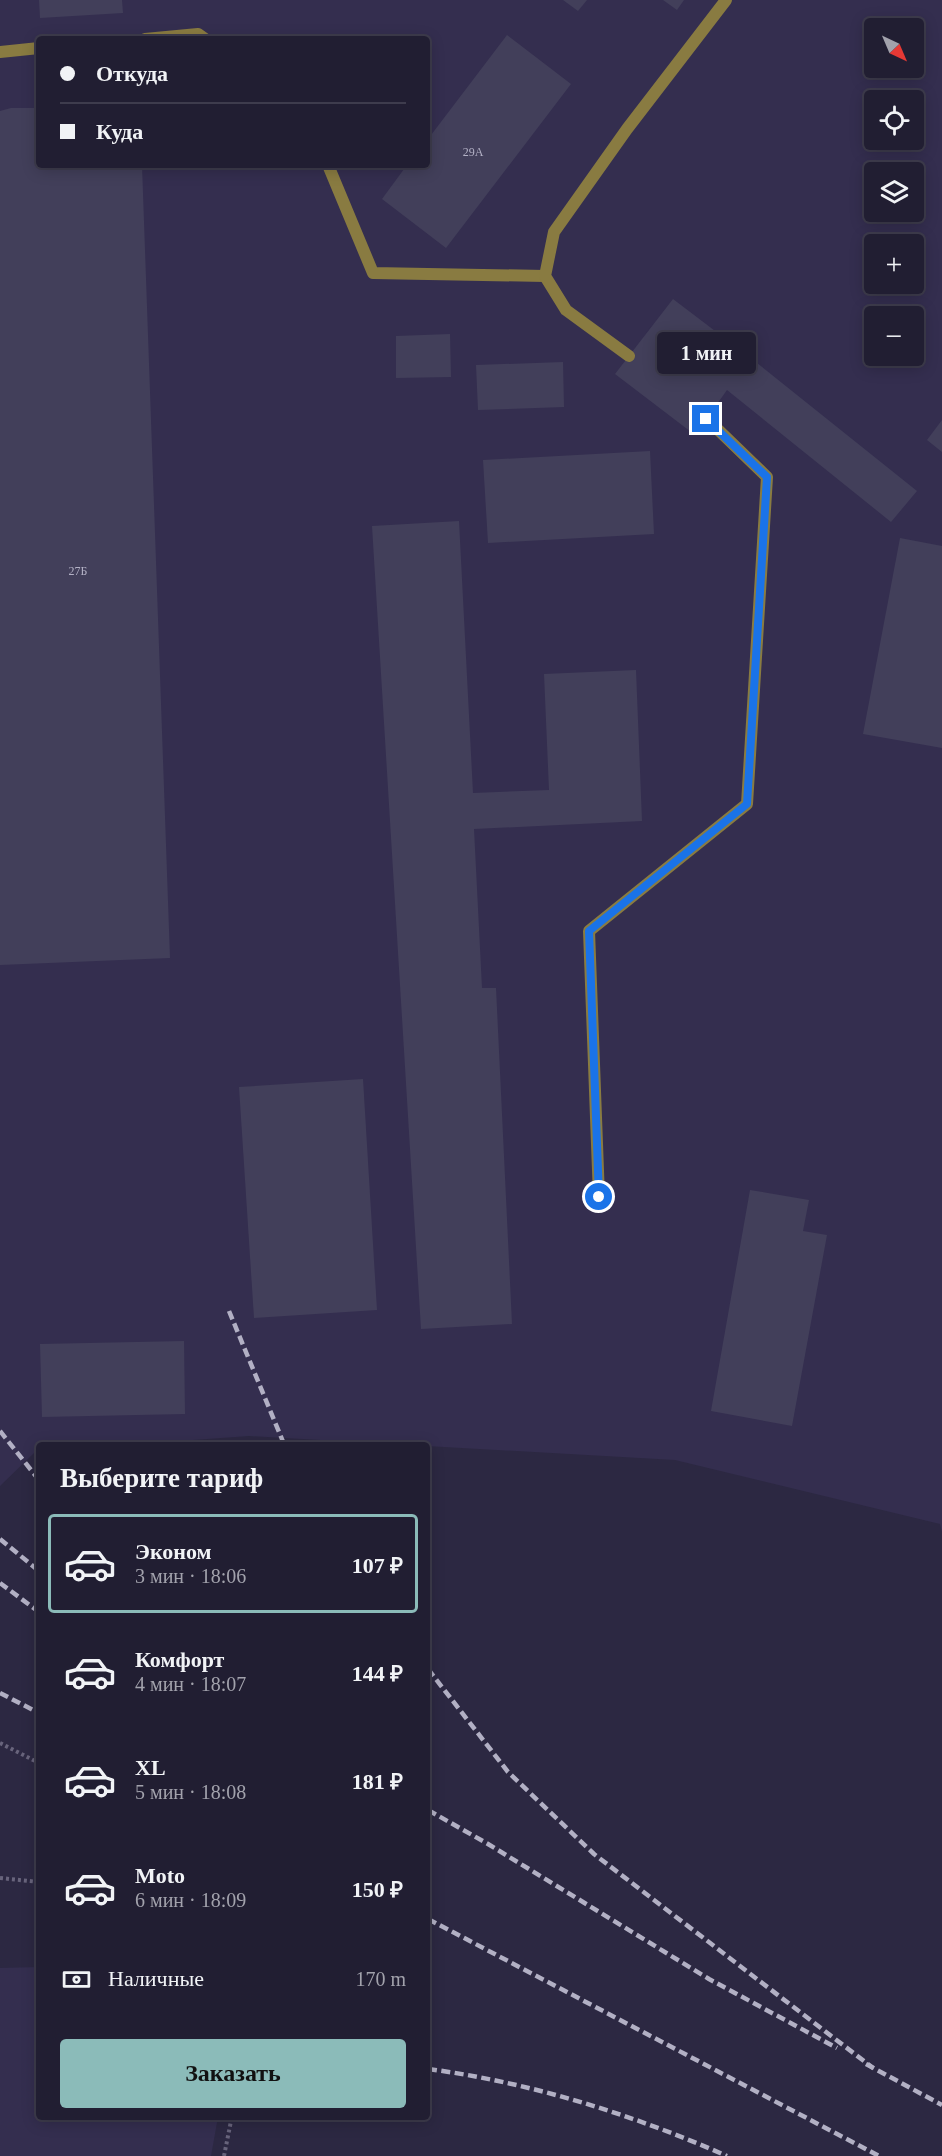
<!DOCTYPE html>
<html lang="ru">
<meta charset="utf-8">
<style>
body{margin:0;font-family:"Times New Roman",serif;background:#29273a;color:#f1f3f6;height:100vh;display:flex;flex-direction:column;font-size:22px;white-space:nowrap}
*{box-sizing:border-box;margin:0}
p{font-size:20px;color:#a2a2ac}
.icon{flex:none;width:33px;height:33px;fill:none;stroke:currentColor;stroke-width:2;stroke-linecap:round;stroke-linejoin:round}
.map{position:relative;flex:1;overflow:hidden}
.details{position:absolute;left:36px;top:1442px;width:394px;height:678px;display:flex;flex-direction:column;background:#211e32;border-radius:6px;box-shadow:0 3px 15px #0003,0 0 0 2px #3e3c4d}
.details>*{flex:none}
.top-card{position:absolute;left:36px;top:36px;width:394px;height:132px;border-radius:6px;box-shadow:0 3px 15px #0003,0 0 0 2px #3e3c4d;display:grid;align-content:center;height:132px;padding:0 24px;background:#211e32}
.needle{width:39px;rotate:136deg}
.tools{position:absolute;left:864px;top:18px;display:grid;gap:12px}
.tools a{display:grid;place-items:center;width:60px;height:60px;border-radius:6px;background:#211e32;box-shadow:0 3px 15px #0003,0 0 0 2px #3e3c4d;font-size:30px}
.end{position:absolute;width:27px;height:27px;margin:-14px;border:8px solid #1a73e8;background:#fff;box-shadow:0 0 0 3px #fff}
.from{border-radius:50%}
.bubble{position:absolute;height:42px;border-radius:6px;background:#211e32;box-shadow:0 3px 15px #0003,0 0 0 2px #3e3c4d;font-size:20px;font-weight:600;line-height:42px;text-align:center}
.top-card b{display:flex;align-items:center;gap:21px;height:57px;font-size:22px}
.top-card b+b{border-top:2px solid #3e3c4d}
.top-card i{width:15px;height:15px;background:#f1f3f6}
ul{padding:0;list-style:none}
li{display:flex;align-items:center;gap:18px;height:99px;margin:0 12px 9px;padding:0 12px;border:3px solid transparent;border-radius:6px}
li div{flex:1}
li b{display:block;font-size:22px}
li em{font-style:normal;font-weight:600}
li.on{border-color:#8bbbb9}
li>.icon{width:54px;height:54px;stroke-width:1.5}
h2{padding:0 24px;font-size:27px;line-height:72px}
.pay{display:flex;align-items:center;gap:15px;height:66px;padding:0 24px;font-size:22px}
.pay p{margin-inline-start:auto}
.button{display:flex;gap:12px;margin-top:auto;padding:12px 24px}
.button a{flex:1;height:69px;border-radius:6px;background:#8bbbb9;color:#111;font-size:24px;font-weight:600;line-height:69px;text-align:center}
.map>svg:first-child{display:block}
.built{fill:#342e4f;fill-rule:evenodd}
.building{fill:#423f5a}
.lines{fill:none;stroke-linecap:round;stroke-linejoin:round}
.path{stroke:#68647c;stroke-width:4;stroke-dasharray:3 3;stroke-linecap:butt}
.lane{stroke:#897b41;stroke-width:12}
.rail{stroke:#b2b0c4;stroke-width:4.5;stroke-dasharray:9 4.5;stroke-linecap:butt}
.route{stroke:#1a73e8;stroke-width:8}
.labels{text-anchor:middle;stroke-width:5;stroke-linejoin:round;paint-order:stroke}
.number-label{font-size:12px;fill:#b3b1c5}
</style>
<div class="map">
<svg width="942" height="2156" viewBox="0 0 942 2156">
<rect width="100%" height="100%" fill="#2c2842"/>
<!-- built -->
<g class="built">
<path d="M 0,0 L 942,0 L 942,1532 L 940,1524 L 675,1460 L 249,1436 L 138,1444 L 39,1444 L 39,1453 L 34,1453 L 0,1486 ZM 874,28 L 914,28 L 914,68 L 874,68 ZM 39,39 L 428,39 L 428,165 L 39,165 ZM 874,100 L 914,100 L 914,140 L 874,140 ZM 874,172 L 914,172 L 914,212 L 874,212 ZM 874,244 L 914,244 L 914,284 L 874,284 ZM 874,316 L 914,316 L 914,356 L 874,356 Z"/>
<polygon points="39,1967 39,2116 218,2117 211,2156 0,2156 0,1968"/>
</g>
<!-- building -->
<g class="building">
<polygon points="39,0 122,0 123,13 40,18"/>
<polygon points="563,0 587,0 578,11"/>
<polygon points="663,0 684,0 677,10"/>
<polygon points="507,35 571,84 446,248 382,199 407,165 428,165 428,139"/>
<polygon points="11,108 39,108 39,165 142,165 170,958 0,965 0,111"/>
<polygon points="673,299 752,359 917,491 891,522 727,390 695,435 615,374"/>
<polygon points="450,334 451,377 396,378 396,336"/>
<polygon points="563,362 564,407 478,410 476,365"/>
<polygon points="942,420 942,452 927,440"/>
<polygon points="650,451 654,534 488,543 483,460"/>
<polygon points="459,521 473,793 549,790 544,674 636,670 642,821 474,829 482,988 496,988 512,1324 421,1329 372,526"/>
<polygon points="900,538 942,546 942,748 863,734"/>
<polygon points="363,1079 377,1310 254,1318 239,1087"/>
<polygon points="750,1190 809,1200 803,1231 827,1235 792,1426 711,1411"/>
<polygon points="184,1341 185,1414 42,1417 40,1344"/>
</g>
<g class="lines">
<!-- path -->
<g class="path">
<polyline points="0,1743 39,1763"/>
<polyline points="0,1878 39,1882"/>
<polyline points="224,2156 232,2116"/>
</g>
<!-- lane -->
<g class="lane">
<polyline points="145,39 198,34 205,39"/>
<polyline points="0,52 39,48"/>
<polyline points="328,165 373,273 545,276"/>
<polyline points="629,356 566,310 545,276 554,232 627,129 726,0"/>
<polyline points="599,1197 589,931 747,804 767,477 707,419"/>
</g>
<!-- rail -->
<g class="rail">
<polyline points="229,1311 284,1444"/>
<polyline points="0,1431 39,1480"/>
<polyline points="0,1539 39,1571"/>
<polyline points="0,1583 39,1612"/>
<polyline points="428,1669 508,1772 594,1854 873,2068"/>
<polyline points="0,1693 39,1713"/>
<polyline points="428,1810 488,1844 709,1979 837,2048"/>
<polyline points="428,1919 879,2156"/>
<polyline points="866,2064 942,2105"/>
<path d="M 428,2069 C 529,2082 634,2115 727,2156"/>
</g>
</g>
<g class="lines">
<!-- route -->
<polyline class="route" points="599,1197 589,931 747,804 767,477 706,419"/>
</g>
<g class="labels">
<!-- number labels -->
<g class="number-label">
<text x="473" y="156">29А</text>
<text x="78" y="575">27Б</text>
</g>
</g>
</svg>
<div class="tools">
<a><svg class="needle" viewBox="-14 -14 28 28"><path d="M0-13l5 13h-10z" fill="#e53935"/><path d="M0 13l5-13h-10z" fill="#a2a2ac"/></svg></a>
<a><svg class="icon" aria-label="locate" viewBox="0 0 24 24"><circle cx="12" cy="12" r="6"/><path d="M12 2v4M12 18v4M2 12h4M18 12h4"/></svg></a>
<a><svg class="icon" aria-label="layers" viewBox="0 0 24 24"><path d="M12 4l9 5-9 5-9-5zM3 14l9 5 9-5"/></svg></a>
<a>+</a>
<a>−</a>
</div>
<i class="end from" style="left:599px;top:1197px"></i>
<i class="end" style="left:706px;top:419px"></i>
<div class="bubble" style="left:657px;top:332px;width:99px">1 мин</div>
<div class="top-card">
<b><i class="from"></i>Откуда</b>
<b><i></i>Куда</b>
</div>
<section class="details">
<h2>Выберите тариф</h2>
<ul>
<li class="on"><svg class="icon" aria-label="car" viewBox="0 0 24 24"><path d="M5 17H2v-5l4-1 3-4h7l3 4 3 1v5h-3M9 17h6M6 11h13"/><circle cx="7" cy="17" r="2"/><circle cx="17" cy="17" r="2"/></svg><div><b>Эконом</b><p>3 мин · 18:06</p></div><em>107 ₽</em></li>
<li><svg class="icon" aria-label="car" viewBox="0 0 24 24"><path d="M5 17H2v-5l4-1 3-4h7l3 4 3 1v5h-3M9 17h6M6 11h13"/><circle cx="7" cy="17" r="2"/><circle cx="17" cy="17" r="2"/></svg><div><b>Комфорт</b><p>4 мин · 18:07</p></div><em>144 ₽</em></li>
<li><svg class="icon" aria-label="car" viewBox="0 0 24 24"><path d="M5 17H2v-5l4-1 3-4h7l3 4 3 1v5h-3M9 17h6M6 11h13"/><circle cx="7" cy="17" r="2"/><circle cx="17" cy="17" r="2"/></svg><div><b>XL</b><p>5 мин · 18:08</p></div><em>181 ₽</em></li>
<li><svg class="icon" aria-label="car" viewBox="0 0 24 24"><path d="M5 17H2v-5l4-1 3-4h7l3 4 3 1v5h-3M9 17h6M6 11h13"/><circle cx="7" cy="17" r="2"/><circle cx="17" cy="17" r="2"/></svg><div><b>Moto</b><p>6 мин · 18:09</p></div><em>150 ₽</em></li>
</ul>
<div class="pay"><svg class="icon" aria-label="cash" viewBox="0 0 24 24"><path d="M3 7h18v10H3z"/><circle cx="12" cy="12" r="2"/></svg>Наличные<p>170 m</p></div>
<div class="button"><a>Заказать</a></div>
</section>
</div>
